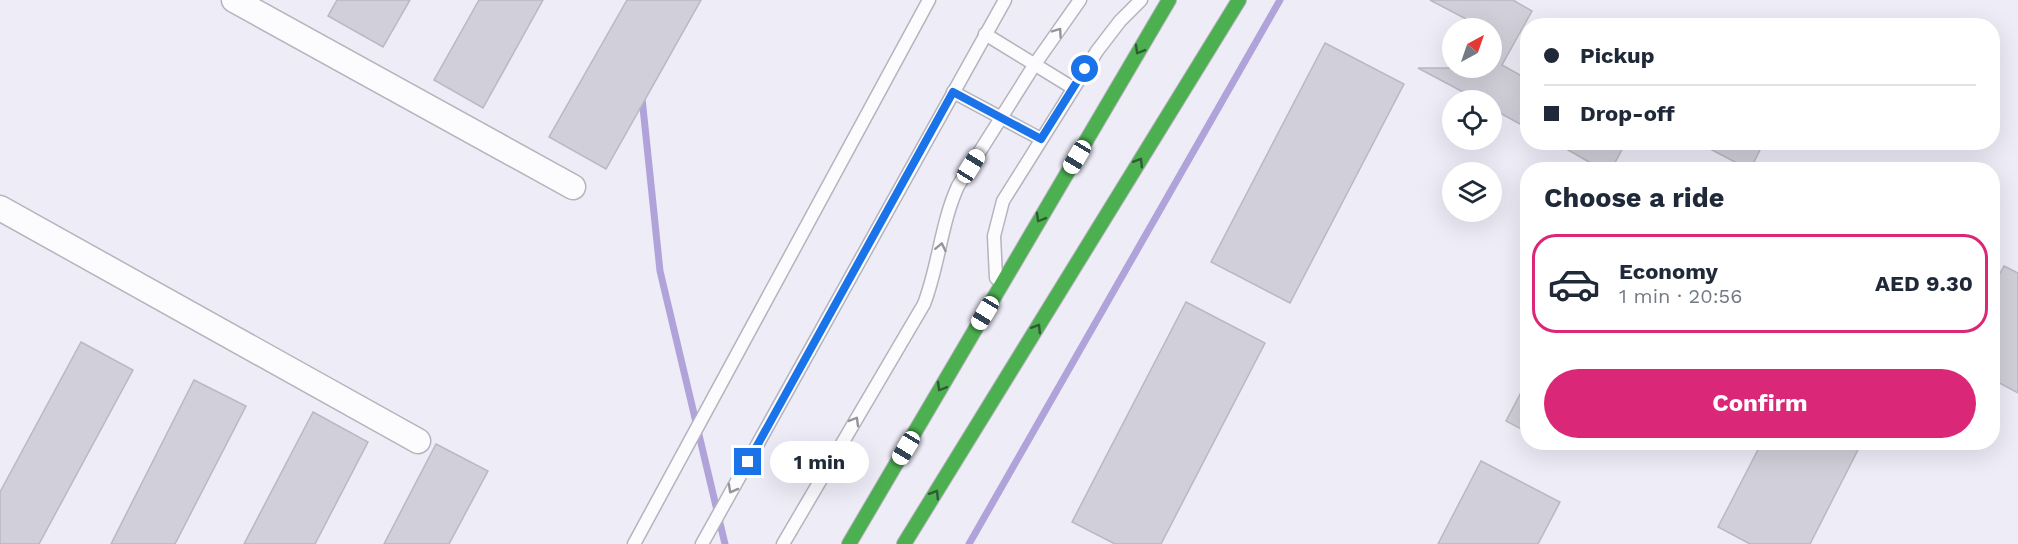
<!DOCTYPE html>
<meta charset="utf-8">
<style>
body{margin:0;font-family:"Work Sans",sans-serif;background:#f2f2f3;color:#1f2937;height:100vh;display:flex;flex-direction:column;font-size:22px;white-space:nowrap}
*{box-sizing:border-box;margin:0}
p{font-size:20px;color:#747a83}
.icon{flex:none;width:33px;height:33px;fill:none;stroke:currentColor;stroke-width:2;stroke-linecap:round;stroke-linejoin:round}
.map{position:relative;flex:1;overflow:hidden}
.drawer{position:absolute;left:1520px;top:162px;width:480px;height:288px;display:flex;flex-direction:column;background:#fff;border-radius:24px;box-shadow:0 6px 24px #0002}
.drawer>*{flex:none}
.banner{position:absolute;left:1520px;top:18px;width:480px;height:132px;border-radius:24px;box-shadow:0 6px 24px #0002;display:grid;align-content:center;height:132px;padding:0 24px;background:#fff}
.needle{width:39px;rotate:40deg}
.buttons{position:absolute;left:1442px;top:18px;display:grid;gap:12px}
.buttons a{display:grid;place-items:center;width:60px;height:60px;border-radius:50%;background:#fff;box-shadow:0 6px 24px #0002;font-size:30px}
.end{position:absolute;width:27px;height:27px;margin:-14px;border:8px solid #1a73e8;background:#fff;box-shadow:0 0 0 3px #fff}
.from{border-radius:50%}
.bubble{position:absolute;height:42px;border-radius:21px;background:#fff;box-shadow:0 6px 24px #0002;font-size:20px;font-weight:700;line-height:42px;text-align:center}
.car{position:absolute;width:18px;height:36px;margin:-18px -9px;border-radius:8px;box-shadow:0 0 4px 2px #0007;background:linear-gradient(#fff 24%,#345 0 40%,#fff 0 76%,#345 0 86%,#fff 0)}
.banner b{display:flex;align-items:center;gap:21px;height:57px;font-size:22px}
.banner b+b{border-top:2px solid #e0e1e3}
.banner i{width:15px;height:15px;background:#1f2937}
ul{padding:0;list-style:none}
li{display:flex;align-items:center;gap:18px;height:99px;margin:0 12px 9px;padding:0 12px;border:3px solid #e0e1e3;border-radius:24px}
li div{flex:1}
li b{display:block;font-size:22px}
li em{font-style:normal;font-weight:700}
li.active{border-color:#db2777}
li>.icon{width:54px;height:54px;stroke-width:1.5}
h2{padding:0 24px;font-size:27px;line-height:72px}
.action{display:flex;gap:12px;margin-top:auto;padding:12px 24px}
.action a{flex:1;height:69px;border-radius:36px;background:#db2777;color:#fff;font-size:24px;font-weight:700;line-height:69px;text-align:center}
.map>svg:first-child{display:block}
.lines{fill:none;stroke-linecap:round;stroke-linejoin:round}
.stream{stroke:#b0a3da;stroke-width:7}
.building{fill:#d1cfd9;stroke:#bab8c2;stroke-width:1.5}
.lane-casing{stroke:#b5b3bc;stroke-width:15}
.street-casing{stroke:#b5b3bc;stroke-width:27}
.fast-casing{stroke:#b5b3bc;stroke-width:16}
.lane{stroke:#fcfcfe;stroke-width:12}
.street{stroke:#fcfcfe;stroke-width:24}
.fast{stroke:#4caf50;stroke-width:14}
.oneway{stroke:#95949a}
.oneway2{stroke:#2f5b35}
.route{stroke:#1a73e8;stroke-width:8}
</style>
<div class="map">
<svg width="2018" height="544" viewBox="0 0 2018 544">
<rect width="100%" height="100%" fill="#eeecf7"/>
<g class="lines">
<!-- stream -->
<g class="stream">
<polyline points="642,98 660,271 725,544"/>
<polyline points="969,544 1280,0"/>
</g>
</g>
<!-- building -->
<g class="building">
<polygon points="337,0 410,0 383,47 328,16"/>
<polygon points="479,0 543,0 483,108 434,80"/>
<polygon points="627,0 701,0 606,169 549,137"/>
<polygon points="1430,0 1513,0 1532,11 1502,65 1527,79 1527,128 1491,108 1491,100 1478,100 1418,68 1491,68 1491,28 1463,28 1468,20"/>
<polygon points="1325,43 1404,84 1290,303 1211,262"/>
<polygon points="1554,142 1626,142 1611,170 1603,170"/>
<polygon points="1697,142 1764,142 1750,170"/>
<polygon points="2004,266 2018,273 2018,393 1992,379 1992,288"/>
<polygon points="1186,302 1265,343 1161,544 1115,544 1072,522"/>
<polygon points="81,342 133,370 39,544 0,544 0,492"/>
<polygon points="194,380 246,406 175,544 111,544"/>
<polygon points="1527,381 1527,432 1506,421"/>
<polygon points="313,412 368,442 315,544 244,544"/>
<polygon points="1762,442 1862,442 1810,544 1750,544 1718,527"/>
<polygon points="436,444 488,471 449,544 384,544"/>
<polygon points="1481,461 1560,502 1538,544 1438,544"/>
</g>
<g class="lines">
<!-- lane casing -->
<g class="lane-casing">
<g id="lane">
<polyline points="985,34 1073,88"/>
<polyline points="953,92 1041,139"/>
<polyline points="996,278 994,236 1003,201 1097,51 1120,21 1141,0"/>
<polyline points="634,544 929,0"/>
<polyline points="702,544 1005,0"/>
<path d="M 783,544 L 924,304 C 939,265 941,223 958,186 L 1035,64 L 1080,0"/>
</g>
</g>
<!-- street casing -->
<g class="street-casing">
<g id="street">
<polyline points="234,0 573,187"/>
<polyline points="0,208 418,441"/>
</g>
</g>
<!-- fast casing -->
<g class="fast-casing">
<g id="fast">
<polyline points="849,544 1169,0"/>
<polyline points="904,544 1239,0"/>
</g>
</g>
<!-- lane -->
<use href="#lane" class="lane"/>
<!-- street -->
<use href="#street" class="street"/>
<!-- fast -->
<use href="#fast" class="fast"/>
</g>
<!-- one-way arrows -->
<defs><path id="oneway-chevron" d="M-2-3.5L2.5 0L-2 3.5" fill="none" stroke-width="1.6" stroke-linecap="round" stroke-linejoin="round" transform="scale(1.5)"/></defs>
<g class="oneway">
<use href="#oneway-chevron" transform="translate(1058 32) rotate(-55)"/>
<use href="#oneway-chevron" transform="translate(941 247) rotate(-78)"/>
<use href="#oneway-chevron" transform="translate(855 421) rotate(-60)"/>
<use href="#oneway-chevron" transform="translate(732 489) rotate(119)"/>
</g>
<g class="oneway2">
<use href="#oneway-chevron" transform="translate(1139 50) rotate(120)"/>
<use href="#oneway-chevron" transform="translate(1139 162) rotate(-58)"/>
<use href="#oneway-chevron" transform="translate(1040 218) rotate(120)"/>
<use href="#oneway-chevron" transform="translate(1037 328) rotate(-58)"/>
<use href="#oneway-chevron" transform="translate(941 387) rotate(120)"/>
<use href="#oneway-chevron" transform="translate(935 494) rotate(-58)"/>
</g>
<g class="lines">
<!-- route -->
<polyline class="route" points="748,462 953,92 1041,139 1085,69"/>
</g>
</svg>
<div class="buttons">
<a><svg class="needle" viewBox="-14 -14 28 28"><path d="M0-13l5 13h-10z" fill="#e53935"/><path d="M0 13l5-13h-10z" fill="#747a83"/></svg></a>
<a><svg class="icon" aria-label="locate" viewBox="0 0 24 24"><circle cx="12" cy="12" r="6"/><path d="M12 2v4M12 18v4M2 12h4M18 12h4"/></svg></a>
<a><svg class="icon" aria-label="layers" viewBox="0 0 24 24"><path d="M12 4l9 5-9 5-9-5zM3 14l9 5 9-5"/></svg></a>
</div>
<i class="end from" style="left:1085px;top:69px"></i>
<i class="end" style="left:748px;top:462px"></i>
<div class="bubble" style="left:770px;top:441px;width:99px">1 min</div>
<i class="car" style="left:1077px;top:157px;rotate:211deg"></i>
<i class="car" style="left:971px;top:166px;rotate:32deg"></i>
<i class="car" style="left:985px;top:313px;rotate:211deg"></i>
<i class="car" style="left:906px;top:448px;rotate:211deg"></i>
<div class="banner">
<b><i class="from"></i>Pickup</b>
<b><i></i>Drop-off</b>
</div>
<section class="drawer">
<h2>Choose a ride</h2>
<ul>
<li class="active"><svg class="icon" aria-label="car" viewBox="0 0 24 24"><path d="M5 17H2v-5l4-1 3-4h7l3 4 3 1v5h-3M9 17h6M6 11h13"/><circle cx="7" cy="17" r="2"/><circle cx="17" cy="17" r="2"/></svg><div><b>Economy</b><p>1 min · 20:56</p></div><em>AED 9.30</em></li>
</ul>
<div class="action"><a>Confirm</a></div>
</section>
</div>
